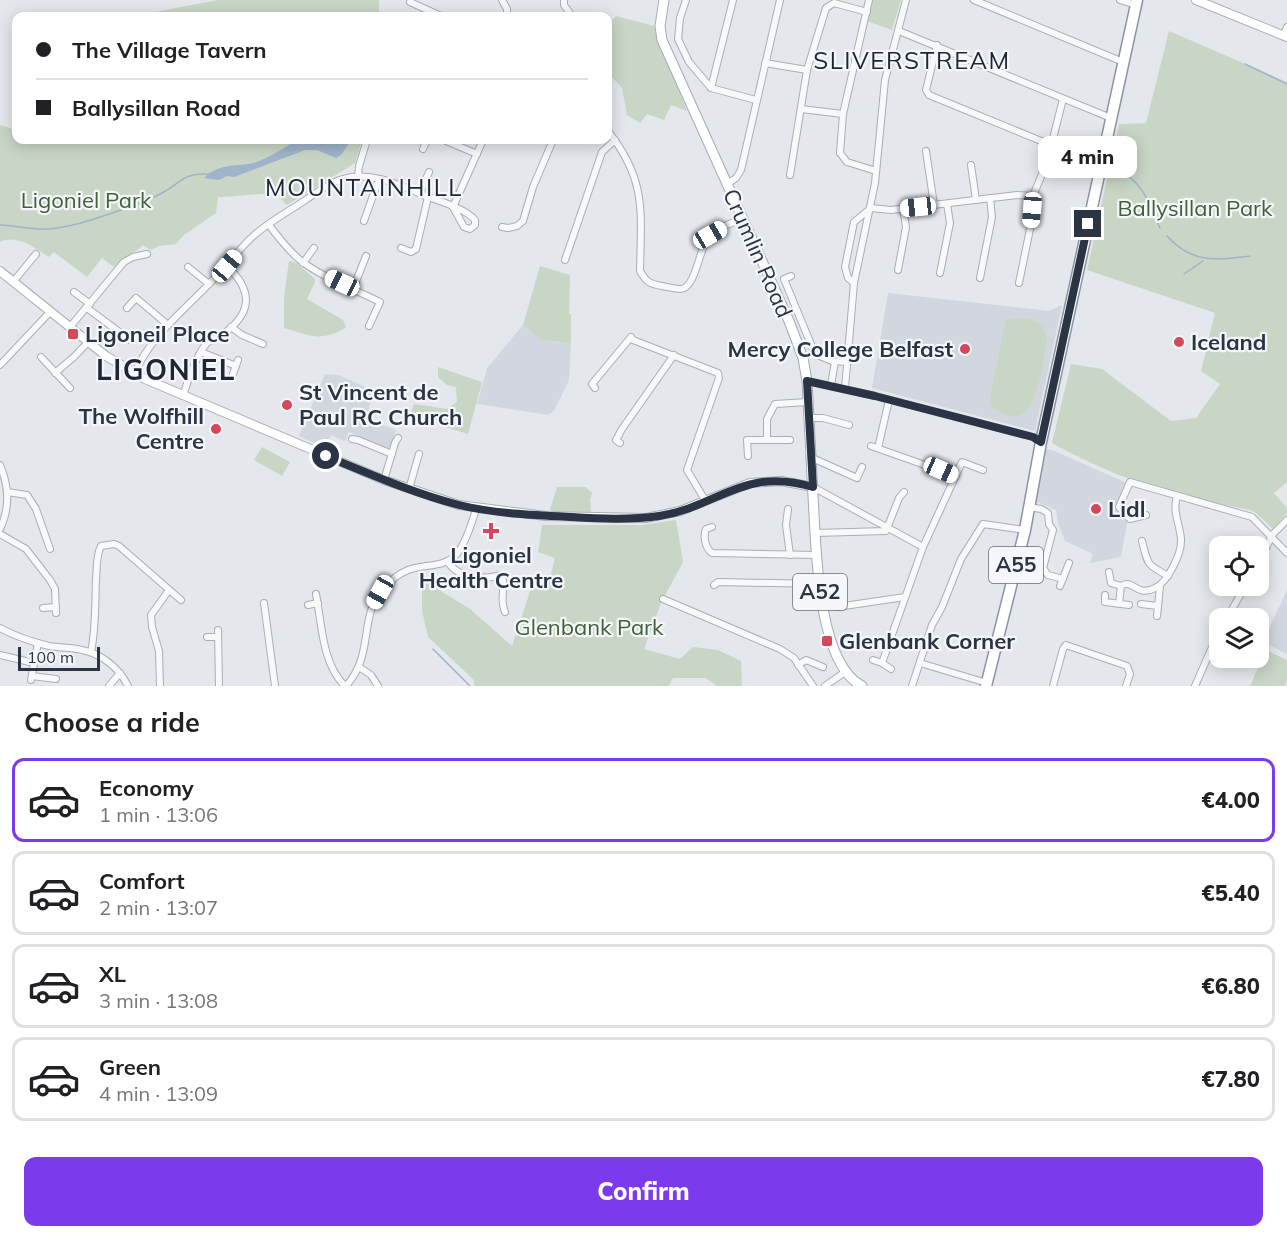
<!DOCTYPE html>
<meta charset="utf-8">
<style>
body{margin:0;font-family:Mulish,sans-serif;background:#f2f2f2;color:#202124;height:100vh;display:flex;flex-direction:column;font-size:22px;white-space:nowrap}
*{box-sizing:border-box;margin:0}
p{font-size:20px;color:#757577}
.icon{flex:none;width:33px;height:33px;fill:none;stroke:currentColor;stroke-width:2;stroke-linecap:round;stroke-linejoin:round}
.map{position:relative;height:686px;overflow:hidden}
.side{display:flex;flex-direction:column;background:#fff;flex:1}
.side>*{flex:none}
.hud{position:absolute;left:12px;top:12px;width:600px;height:132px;border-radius:12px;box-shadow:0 3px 15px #0003;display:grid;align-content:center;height:132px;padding:0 24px;background:#fff}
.buttons{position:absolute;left:1209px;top:536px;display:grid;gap:12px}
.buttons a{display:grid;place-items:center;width:60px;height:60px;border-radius:12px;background:#fff;box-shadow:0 3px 15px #0003;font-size:30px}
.scale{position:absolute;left:18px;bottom:15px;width:82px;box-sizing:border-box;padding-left:6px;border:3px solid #2b3445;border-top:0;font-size:16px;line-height:21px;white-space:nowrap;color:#2b3445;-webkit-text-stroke:4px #f4f6f9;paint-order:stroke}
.end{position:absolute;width:27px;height:27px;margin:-14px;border:8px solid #2b3445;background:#fff;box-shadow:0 0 0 3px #fff}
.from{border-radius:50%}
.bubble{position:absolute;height:42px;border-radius:12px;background:#fff;box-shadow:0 3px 15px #0003;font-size:20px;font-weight:800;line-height:42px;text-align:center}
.car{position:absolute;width:18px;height:36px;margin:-18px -9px;border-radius:8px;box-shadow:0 0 4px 2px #0007;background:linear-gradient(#fff 24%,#345 0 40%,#fff 0 76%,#345 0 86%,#fff 0)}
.hud b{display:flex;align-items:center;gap:21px;height:57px;font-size:22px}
.hud b+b{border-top:2px solid #e0e0e0}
.hud i{width:15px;height:15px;background:#202124}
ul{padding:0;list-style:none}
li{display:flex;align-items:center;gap:18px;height:84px;margin:0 12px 9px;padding:0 12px;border:3px solid #e0e0e0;border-radius:12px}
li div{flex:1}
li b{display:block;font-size:22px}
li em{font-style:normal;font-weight:800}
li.selected{border-color:#7c3aed}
li>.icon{width:54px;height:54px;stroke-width:1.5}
h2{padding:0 24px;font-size:27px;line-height:72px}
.action{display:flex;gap:12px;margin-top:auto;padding:12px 24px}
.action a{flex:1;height:69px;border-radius:12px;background:#7c3aed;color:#fff;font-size:24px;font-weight:800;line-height:69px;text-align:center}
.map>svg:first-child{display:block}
.built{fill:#d2d6de}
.green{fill:#c9d6c5}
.water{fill:#9fb4cc}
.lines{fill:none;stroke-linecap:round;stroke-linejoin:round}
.stream{stroke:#9fb4cc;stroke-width:1.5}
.street-casing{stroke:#a9aeb7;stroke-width:8}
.secondary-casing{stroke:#a9aeb7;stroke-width:10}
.primary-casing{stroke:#a3abb8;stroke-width:11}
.highway-casing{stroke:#8b94a3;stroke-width:13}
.street{stroke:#f7f8fa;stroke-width:6}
.secondary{stroke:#fff;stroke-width:8}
.primary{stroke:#fff;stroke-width:9}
.highway{stroke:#fff;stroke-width:10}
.route{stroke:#2b3445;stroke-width:8}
.poi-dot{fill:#d1495b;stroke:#f4f6f9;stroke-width:2}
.labels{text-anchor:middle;stroke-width:4.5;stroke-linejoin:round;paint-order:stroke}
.shield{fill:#f4f6f9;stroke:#676e7b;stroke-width:1.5}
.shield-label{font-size:21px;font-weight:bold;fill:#2b3445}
.park-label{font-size:22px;fill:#3f6138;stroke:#f4f6f9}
.street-label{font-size:22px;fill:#2b3445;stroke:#f4f6f9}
.poi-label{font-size:22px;font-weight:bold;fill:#2b3445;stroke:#f4f6f9;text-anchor:start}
.neighbourhood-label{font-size:24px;letter-spacing:1.5px;fill:#1d2536;stroke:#f4f6f9}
.district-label{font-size:28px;font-weight:bold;letter-spacing:1.5px;fill:#1d2536;stroke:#f4f6f9}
</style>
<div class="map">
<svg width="1287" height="686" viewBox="0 0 1287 686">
<rect width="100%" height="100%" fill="#e4e7ec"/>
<!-- built -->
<g class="built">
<polygon points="888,293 1049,311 1062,305 1035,431 872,388"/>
<polygon points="523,325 542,340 571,343 569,380 554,411 548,415 477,404 487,368"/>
<polygon points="325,374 338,375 375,391 365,418 396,430 390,449 349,432 345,441 331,435 326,448 299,436"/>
<polygon points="1046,449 1052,450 1127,483 1116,506 1128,518 1121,557 1090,563 1093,554 1065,541 1058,523 1056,510 1037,502 1036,498 1042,457"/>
<polygon points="1287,590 1287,654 1263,642"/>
</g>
<!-- green -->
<g class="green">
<polygon points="218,0 379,0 379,16 134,16"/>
<polygon points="871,0 901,0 892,30 867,21"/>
<polygon points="616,16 654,26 687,111 671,105 664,120 647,114 640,123 627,115 622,88 608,73 608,25"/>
<path d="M 1169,31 L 1287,82 L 1287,482 L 1274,493 L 1287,508 L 1287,513 L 1273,529 L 1256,513 L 1250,510 C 1212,502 1173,495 1137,482 C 1108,471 1079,458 1052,443 L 1071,364 L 1102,369 L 1171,421 L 1196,418 L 1220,384 L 1201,371 L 1215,313 L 1087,270 L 1119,124 L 1146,123 Z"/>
<path d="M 0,125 L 16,130 L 16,140 L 362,140 L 355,163 L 287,205 C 284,202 280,197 277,195 C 270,191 230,198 218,197 L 216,213 L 184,235 L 176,244 L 159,246 L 151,250 L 143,245 C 134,254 123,257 114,267 L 102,258 L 87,277 L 54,252 L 49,257 C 34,248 18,234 0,242 Z"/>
<path d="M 289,261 L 295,262 L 315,279 L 315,282 L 307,299 L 343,320 L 346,328 C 318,342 313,336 284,328 L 284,297 Z"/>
<polygon points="540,266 570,275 569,314 571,314 571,343 542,340 523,325"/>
<path d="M 1027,318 C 1040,322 1046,328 1047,341 C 1041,370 1036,444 991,405 L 990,397 L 1006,319 Z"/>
<polygon points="438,367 482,382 468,434 442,426 443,422 411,413 414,404 447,409 457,402 456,387 447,385 438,377"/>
<polygon points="262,447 290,462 282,476 254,460"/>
<polygon points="557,487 586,487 592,493 590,500 591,512 552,511 550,510"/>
<polygon points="676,520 683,562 661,603 644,649 680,659 693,647 718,650 741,661 742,686 717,686 706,678 673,678 669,686 475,686 473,679 428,637 422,611 422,576 433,579 436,588 470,609 512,646 534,579 549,582 555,558 538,552 542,525 642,525"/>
<polygon points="1266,650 1287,660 1287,680 1284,686 1250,686"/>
</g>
<!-- water -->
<path class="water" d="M 299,140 L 351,140 L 341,155 L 336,158 L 317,150 L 305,150 L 234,177 L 227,176 L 219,180 L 204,178 C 217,165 231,166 248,164 C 265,162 283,147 299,140 Z"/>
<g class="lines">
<!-- stream -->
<g class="stream">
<polyline points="1245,64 1287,84"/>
<path d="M 1118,171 C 1143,180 1150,206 1160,228"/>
<path d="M 0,225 C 15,225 30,230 46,229 C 71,228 97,218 121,210 C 134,205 148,201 160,194 C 182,183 181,173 209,174"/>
<path d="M 1167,236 C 1192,264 1216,260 1250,256"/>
<polyline points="1184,274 1203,261"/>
<polyline points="433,649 470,686"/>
</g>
<!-- street casing -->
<g class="street-casing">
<g id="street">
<polyline points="502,0 507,9 507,16"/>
<polyline points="564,0 564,5 572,16"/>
<polyline points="686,0 680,18 678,39 689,62 711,88 756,100"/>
<polyline points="869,0 843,114 840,153 847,162 876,171"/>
<polyline points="974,0 1123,62"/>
<polyline points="1120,0 1136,5"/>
<polyline points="410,2 441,16"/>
<polyline points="899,31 1111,118"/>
<polyline points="1283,36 1287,27"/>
<polyline points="937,45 926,90 929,95 1051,145"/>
<polyline points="765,63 807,70"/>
<polyline points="711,88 733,0"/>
<polyline points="801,109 843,114"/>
<path d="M 608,131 C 647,181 641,211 640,271 C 646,282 650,284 662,286 C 668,287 675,289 681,289 C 696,288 699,248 709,236 C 716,228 732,223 742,219"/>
<polyline points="444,140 477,154"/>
<polyline points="423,149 427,140"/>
<polyline points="926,151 934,205"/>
<polyline points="971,165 976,200"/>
<polyline points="790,175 807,70 826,8 834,3 867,12"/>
<polyline points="358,177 359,166 367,140"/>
<polyline points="727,184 736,178 741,170 780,0"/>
<polyline points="420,193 429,172"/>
<polyline points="453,207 483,140"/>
<polyline points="364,221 379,179"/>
<path d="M 269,225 C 278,237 288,250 300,260 C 323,278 354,289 380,302 L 369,326"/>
<polyline points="502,227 508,228 517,226 523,221 533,187 553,140"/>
<polyline points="401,248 411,252 416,249 428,197"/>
<polyline points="565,260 602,152 615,140"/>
<polyline points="303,263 314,248"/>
<polyline points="188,267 209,284"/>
<polyline points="898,270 906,227 903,208"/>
<polyline points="940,273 950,223 947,204"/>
<polyline points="791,276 784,279 815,354 832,361 848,362"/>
<polyline points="980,278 992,217 990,198"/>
<polyline points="13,282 36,254"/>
<polyline points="854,283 848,278 845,267 854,222 871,208 891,210 1017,195 1033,196"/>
<polyline points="1019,283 1031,224 1033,196 1047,162 1063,99"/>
<polyline points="353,289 366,256"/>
<polyline points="74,292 90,304"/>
<polyline points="87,308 130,340"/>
<polyline points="127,308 136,298 168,325"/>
<polyline points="70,327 124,262 133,257 147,254"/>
<polyline points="231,327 242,335 263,344"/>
<polyline points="201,352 236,366"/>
<polyline points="41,357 70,388"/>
<polyline points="0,365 50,312"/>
<polyline points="55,373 75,356 88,342"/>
<path d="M 134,374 C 151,336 179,315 207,286 C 222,271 235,254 250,239 C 266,223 288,212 307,199 C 319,191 332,181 347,178 C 375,172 401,186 426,196 C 440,201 466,209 475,220 L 475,225 L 470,229 L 464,227 L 453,207"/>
<polyline points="233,374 238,360"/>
<polyline points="807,381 875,396 1033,437 1041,442"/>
<polyline points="831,385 835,362"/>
<polyline points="595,388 592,384 631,337 633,340 718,373 719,378 687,470 705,500"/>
<polyline points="845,388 854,283 875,183 885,80 906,0"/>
<path d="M 183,396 C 187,382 197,355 206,344 C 212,338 220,337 226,332 C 254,310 251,289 227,266"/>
<polyline points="809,418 823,418 849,425"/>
<polyline points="767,438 767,419 775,404 808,402"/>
<polyline points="352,439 358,440 392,454"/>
<polyline points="620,443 616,440 622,429 674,355"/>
<polyline points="871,446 956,476"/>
<polyline points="878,448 889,400"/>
<polyline points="748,456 747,440 790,440"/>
<polyline points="810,457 857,478 862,467"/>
<path d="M 0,465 C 9,486 10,508 0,529"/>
<polyline points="384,480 395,443 398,438"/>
<polyline points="813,487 923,547"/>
<polyline points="409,489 419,454"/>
<polyline points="7,492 27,495 36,509 50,549"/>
<polyline points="1029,507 1041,509 1048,513 1049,524 1053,530 1043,568 1048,575 1063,579"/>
<polyline points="788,509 786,525 790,555"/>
<polyline points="1146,515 1130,519 1119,507 1130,482 1252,517 1287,553"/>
<path d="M 712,527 L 706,529 C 703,536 705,548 712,553 L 817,555"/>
<polyline points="815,533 886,531 899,498 904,492"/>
<polyline points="0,534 26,549 50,580 55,589 56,613"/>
<path d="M 1142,541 C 1148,565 1146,564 1168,576"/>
<path d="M 447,561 C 460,580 482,580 502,575 C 506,589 499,599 505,612"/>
<polyline points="1258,563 1273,534 1287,520"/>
<polyline points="1109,572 1111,583 1121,586"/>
<polyline points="714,585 718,582 819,584"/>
<polyline points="1060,586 1069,563"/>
<path d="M 316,594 C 322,625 322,664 345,686"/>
<polyline points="1105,595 1105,602 1129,605"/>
<polyline points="663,599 780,649 794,658 813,686"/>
<polyline points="264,603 275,686"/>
<path d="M 1119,604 L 1121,586 C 1134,578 1136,598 1155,588 C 1168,582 1182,553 1181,539 C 1180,525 1172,510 1177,497"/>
<polyline points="1141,604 1158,606"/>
<polyline points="308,605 318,603"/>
<polyline points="837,607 905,597"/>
<polyline points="43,608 56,607"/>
<polyline points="1157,616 1160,586"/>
<polyline points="1227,618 1246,585"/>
<path d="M 0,628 C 15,636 32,642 49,646 C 60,648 71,647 82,650 C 102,654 119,668 128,686"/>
<polyline points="218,630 219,686"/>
<polyline points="207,637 218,637"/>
<path d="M 91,652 C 96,628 95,604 96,579 C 97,569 96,555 101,546 L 114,544 L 119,546 L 181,600"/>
<polyline points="0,655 34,663"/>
<polyline points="873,660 882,663 891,669"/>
<polyline points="882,663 923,547 962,462 983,470"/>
<polyline points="920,663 987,683"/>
<polyline points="798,665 806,660 823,667"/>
<polyline points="359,667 371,675 378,686"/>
<polyline points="32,676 56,679"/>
<polyline points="31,680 38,643"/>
<polyline points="109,686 120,673"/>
<polyline points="160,686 159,651 152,627 151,615 169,590"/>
<path d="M 346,686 C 375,654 358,617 383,589 C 390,581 398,574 408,570 C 424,564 443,568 456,555 C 466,543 472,523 476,509"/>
<polyline points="825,686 845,672"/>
<polyline points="912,686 932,625 942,607 961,559 983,524 1025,530"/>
<polyline points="1053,686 1063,649 1066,645 1127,666 1130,674 1126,686"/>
<polyline points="1195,686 1220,629"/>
</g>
</g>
<!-- secondary casing -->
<g class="secondary-casing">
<g id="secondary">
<polyline points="1196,0 1287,37"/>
<polyline points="0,271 106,356 145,379 384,480 459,505 546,516 646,518 680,511 750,483 781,481 813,487"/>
</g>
</g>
<!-- primary casing -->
<g class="primary-casing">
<path id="primary" d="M 664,0 L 660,26 L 662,40 L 789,321 L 803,358 L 807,381 C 809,419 811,458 813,496 C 816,542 816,662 862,686"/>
</g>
<!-- highway casing -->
<g class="highway-casing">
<polyline id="highway" points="986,686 1025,530 1041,442 1137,0"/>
</g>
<!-- street -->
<use href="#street" class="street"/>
<!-- secondary -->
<use href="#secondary" class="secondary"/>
<!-- primary -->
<use href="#primary" class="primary"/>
<!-- highway -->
<use href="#highway" class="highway"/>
</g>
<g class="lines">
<!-- route -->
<path class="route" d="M 326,456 C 370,474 413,493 459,505 C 496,514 535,515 572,517 C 601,519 631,520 659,516 C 718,507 744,466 813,487 L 807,381 L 875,396 L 1033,437 L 1041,442 L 1088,224"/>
</g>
<!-- markers -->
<g class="poi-dot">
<rect x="67" y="328" width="12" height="12" rx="3"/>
<circle cx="1179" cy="342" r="6"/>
<circle cx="965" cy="349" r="6"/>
<circle cx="287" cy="405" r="6"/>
<circle cx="216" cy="429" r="6"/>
<circle cx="1096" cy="509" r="6"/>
<path d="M488 522h6v6h6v6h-6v6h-6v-6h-6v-6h6z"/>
<rect x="821" y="635" width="12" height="12" rx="3"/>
</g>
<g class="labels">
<!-- shield labels -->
<g class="shield">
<rect x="989" y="547" width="54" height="36" rx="4.5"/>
<rect x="793" y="574" width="54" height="36" rx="4.5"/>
</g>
<g class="shield-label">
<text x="1016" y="572">A55</text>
<text x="820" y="599">A52</text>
</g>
<!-- park labels -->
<g class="park-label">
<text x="86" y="208">Ligoniel Park</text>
<text x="1195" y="216">Ballysillan Park</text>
<text x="589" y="635">Glenbank Park</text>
</g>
<!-- street labels -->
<g class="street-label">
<text transform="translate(758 253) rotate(66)" y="8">Crumlin Road</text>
</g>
<!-- poi labels -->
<g class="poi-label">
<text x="85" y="342">Ligoneil Place</text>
<text x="1191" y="350">Iceland</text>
<text x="953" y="357" text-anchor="end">Mercy College Belfast</text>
<text x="299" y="400">St Vincent de<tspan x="299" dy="25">Paul RC Church</tspan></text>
<text x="204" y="424" text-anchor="end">The Wolfhill<tspan x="204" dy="25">Centre</tspan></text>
<text x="1108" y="517">Lidl</text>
<text x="491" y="563" text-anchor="middle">Ligoniel<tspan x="491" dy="25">Health Centre</tspan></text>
<text x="839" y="649">Glenbank Corner</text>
</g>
<!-- neighbourhood labels -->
<g class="neighbourhood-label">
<text x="912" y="69">SLIVERSTREAM</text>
<text x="364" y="196">MOUNTAINHILL</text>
</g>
<!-- district labels -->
<g class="district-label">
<text x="166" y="380">LIGONIEL</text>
</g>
</g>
</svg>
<div class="buttons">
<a><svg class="icon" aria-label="locate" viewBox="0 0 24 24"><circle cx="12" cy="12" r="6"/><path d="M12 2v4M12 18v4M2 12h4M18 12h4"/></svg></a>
<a><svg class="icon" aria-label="layers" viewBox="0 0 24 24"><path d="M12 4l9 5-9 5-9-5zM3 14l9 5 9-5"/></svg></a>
</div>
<div class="scale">100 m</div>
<i class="end from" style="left:326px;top:456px"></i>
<i class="end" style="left:1088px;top:224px"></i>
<div class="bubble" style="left:1038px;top:136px;width:99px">4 min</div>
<i class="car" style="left:918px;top:207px;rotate:264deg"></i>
<i class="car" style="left:1032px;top:210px;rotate:185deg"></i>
<i class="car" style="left:710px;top:235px;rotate:60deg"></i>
<i class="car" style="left:227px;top:266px;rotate:40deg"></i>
<i class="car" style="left:342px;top:283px;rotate:295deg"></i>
<i class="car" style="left:941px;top:470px;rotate:114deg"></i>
<i class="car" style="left:380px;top:592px;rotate:209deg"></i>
<div class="hud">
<b><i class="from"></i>The Village Tavern</b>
<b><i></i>Ballysillan Road</b>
</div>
</div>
<section class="side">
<h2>Choose a ride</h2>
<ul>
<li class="selected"><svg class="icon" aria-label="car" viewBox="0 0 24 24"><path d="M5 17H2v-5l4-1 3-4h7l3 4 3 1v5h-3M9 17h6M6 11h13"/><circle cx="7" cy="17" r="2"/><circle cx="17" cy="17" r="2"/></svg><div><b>Economy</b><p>1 min · 13:06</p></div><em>€4.00</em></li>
<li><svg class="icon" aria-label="car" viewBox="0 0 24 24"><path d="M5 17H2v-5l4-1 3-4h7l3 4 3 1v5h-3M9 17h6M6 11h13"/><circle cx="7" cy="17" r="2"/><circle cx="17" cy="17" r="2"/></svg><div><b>Comfort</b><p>2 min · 13:07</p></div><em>€5.40</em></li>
<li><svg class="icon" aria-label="car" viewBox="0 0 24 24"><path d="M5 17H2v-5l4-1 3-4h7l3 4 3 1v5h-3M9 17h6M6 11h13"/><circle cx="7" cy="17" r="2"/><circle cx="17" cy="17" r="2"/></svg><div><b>XL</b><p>3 min · 13:08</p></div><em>€6.80</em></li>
<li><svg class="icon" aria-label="car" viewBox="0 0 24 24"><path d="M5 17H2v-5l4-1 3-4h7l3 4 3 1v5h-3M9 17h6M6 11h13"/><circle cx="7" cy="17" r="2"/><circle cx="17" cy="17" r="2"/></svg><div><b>Green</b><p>4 min · 13:09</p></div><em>€7.80</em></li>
</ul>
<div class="action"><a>Confirm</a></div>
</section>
